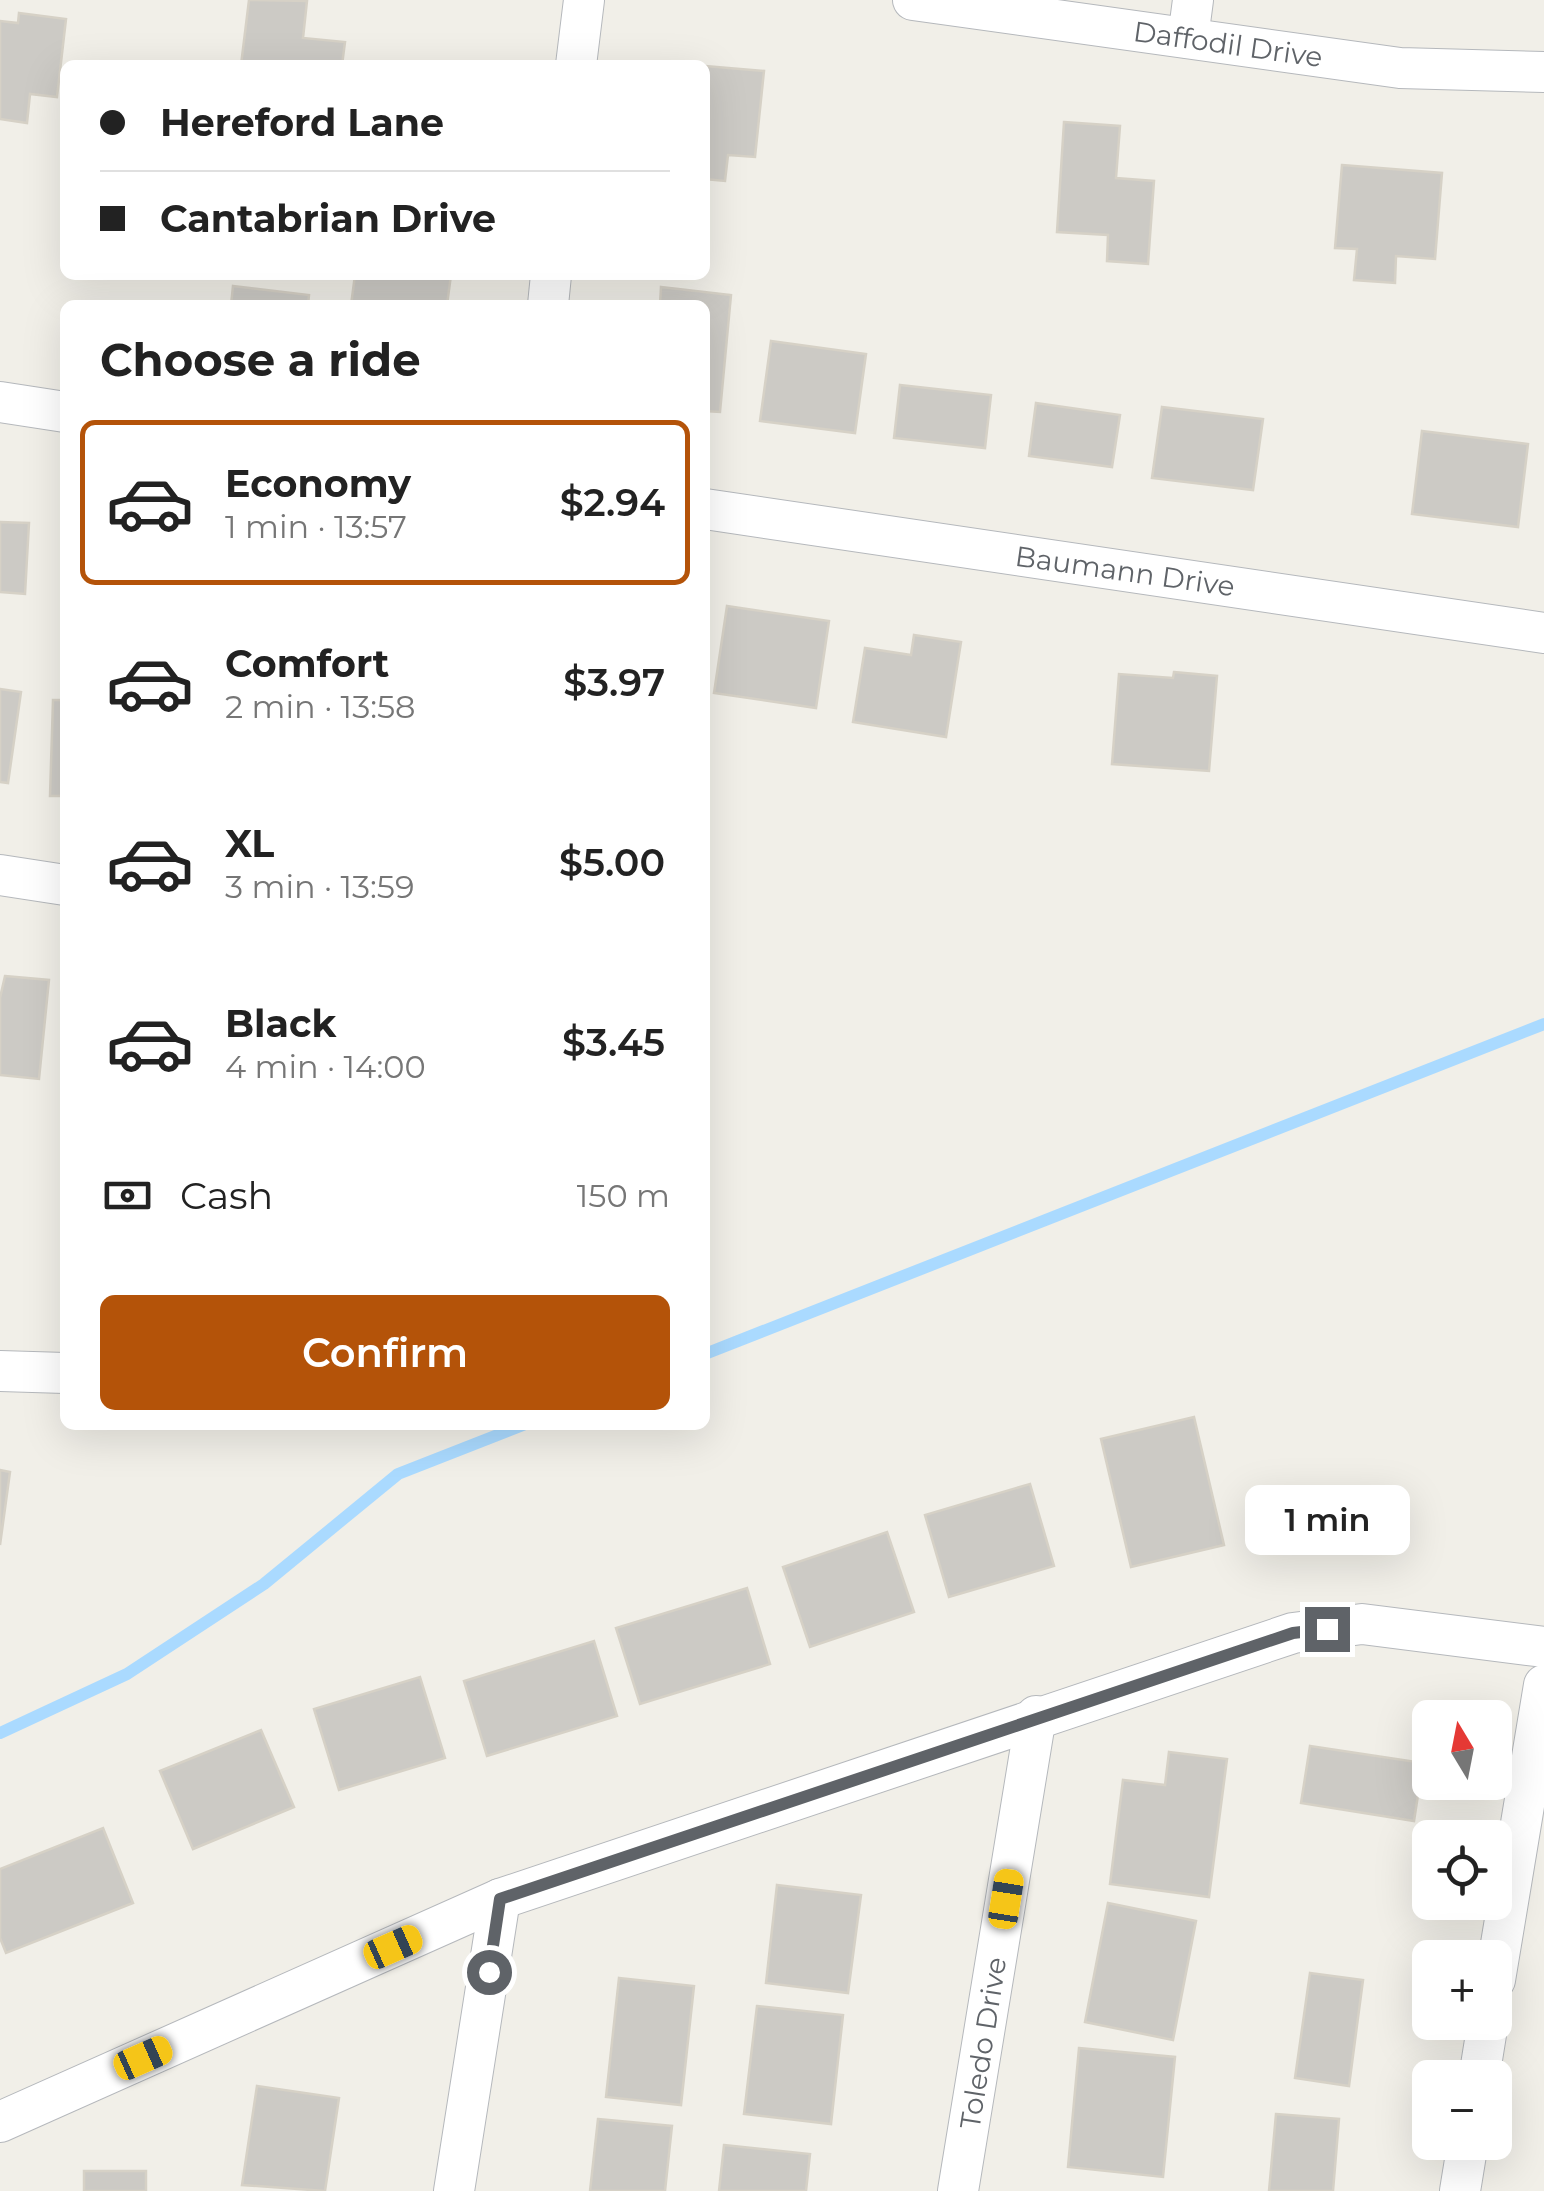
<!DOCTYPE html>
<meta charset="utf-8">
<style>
body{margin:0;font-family:Montserrat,sans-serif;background:#f6f6f6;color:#222;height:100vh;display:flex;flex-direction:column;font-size:38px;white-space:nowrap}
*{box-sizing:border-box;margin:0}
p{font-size:32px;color:#767676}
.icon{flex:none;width:55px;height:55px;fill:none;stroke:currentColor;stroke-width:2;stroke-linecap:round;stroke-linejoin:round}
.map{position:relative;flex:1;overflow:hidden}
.sheet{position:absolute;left:60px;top:300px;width:650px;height:1130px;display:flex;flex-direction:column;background:#fff;border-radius:15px;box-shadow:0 10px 40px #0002}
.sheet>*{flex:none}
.banner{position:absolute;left:60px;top:60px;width:650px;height:220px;border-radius:15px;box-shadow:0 10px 40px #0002;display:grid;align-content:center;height:220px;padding:0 40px;background:#fff}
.needle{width:65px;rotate:350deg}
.buttons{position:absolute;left:1412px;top:1700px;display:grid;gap:20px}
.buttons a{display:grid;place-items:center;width:100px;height:100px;border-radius:15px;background:#fff;box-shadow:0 10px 40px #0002;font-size:50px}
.end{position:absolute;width:45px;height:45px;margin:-22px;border:12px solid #5f6368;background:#fff;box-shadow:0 0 0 5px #fff}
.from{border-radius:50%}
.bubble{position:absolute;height:70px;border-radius:15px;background:#fff;box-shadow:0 10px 40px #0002;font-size:32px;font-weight:600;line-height:70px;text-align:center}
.car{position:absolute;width:30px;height:60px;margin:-30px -15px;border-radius:12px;box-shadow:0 0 8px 2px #0007;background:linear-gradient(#f5c518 24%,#345 0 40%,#f5c518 0 76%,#345 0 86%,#f5c518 0)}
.banner b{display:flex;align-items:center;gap:35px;height:95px;font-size:38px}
.banner b+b{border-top:2px solid #e0e0e0}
.banner i{width:25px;height:25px;background:#222}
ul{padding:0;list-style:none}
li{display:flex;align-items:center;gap:30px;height:165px;margin:0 20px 15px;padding:0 20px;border:5px solid transparent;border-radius:15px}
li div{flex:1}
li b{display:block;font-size:38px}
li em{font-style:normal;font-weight:600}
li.current{border-color:#b45309}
li>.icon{width:90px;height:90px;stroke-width:1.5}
h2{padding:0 40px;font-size:45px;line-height:120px}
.pay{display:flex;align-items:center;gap:25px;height:110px;padding:0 40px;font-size:38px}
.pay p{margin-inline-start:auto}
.action{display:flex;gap:20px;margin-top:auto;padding:20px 40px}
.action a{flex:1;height:115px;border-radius:15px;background:#b45309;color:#fff;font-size:40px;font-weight:600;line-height:115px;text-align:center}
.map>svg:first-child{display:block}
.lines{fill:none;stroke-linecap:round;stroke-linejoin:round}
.stream{stroke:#aadaff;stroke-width:12}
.building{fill:#cccac5;stroke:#d6d1c6;stroke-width:2.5}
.street-casing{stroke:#b5b8bc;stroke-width:42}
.street{stroke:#fff;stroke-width:40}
.route{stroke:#5f6368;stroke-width:12}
.labels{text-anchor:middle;stroke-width:8;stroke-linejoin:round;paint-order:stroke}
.street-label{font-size:28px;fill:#5f6368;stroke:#fff}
</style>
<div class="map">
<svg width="1544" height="2191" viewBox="0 0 1544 2191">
<rect width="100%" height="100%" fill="#f1efe8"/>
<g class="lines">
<!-- stream -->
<g class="stream">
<polyline points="705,1354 1544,1024"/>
<polyline points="0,1733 127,1674 264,1584 398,1474 523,1425"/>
</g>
</g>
<!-- building -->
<g class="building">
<polygon points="249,0 307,1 303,38 345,42 342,65 241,65"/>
<polygon points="19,13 66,19 57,97 30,94 27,123 0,119 0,21 18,23"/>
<polygon points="705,66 764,71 755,157 728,155 725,181 705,179"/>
<polygon points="1064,122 1120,126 1116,178 1154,181 1148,264 1107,261 1108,235 1057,232"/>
<polygon points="1342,165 1442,173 1435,259 1396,256 1395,283 1354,280 1357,249 1335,248"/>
<polygon points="355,275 451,275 447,305 351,305"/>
<polygon points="233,286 309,295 308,305 231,305"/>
<polygon points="661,287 731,295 720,412 705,411 705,305 660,305"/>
<polygon points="771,341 866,354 855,433 760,421"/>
<polygon points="900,385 991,395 985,448 894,438"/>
<polygon points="1036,403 1120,415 1112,467 1029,456"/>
<polygon points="1162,407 1263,419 1253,490 1152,478"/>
<polygon points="1422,431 1528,444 1518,527 1412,514"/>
<polygon points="0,522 29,523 25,594 0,592"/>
<polygon points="727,606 829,621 816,708 714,693"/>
<polygon points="914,635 961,642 946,737 853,722 865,648 911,655"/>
<polygon points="1174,672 1217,676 1209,771 1112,764 1119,674 1173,678"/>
<polygon points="0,689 21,692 8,783 0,782"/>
<polygon points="53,700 65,700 65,796 50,796"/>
<polygon points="5,976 49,980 39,1079 0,1075 0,998"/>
<polygon points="1194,1417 1224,1545 1131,1567 1101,1439"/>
<polygon points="0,1470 10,1472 0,1545"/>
<polygon points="1030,1484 1054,1566 949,1597 925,1515"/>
<polygon points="887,1532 914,1612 810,1647 783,1567"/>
<polygon points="747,1588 770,1664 640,1704 616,1628"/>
<polygon points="594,1641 617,1716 487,1756 464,1681"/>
<polygon points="420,1677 445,1758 339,1790 314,1709"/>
<polygon points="261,1730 294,1807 193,1849 160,1771"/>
<polygon points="1310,1746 1423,1763 1414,1821 1301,1803"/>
<polygon points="1169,1752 1227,1759 1209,1897 1110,1884 1123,1780 1165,1785"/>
<polygon points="103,1828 133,1903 6,1953 0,1938 0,1869"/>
<polygon points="777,1885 861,1895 848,1993 766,1983"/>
<polygon points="1108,1903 1196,1921 1173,2040 1085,2022"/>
<polygon points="1310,1973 1363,1980 1349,2086 1295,2078"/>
<polygon points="619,1978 694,1986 681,2105 606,2097"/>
<polygon points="757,2006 843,2015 831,2124 744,2114"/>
<polygon points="1079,2048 1175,2057 1163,2177 1068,2167"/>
<polygon points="257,2086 339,2098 325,2191 242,2185"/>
<polygon points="1276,2114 1339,2119 1333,2191 1269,2191"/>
<polygon points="598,2119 672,2126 665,2191 590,2191"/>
<polygon points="724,2145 810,2154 806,2191 719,2191"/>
<rect x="84" y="2171" width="62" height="20"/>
</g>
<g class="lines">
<!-- street casing -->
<g class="street-casing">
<g id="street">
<polyline points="913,0 1400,68 1544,72"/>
<polyline points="1188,38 1193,0"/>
<polyline points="576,65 584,0"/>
<polyline points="548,305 551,275"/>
<polyline points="0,402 65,412"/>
<polyline points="705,509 1544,633"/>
<polyline points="0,875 65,885"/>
<polyline points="0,1371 65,1373"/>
<polyline points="1495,1980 1544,1685"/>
<polyline points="1479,2078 1488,2022"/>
<polyline points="0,2122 500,1899 1293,1633 1362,1624 1544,1647"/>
<polyline points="454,2191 500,1899"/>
<polyline points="958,2191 1036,1716"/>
<polyline points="1460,2191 1468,2142"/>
</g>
</g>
<!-- street -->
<use href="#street" class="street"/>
</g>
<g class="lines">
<!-- route -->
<polyline class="route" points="489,1972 500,1899 1293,1633 1327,1629"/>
</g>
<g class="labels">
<!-- street labels -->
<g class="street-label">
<text transform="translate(1228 44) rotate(8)" y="10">Daffodil Drive</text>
<text transform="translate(1125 571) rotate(8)" y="10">Baumann Drive</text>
<text transform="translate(983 2043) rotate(-81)" y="10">Toledo Drive</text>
</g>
</g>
</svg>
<div class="buttons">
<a><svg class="needle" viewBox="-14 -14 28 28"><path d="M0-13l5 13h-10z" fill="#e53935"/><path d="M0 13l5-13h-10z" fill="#767676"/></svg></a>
<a><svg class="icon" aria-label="locate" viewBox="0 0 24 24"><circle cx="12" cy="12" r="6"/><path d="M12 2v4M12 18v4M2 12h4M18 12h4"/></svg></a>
<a>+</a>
<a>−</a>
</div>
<i class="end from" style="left:489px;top:1972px"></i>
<i class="end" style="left:1327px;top:1629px"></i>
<div class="bubble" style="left:1245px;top:1485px;width:165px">1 min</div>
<i class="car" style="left:1006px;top:1899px;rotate:9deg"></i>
<i class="car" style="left:393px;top:1947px;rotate:66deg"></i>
<i class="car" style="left:143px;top:2058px;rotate:66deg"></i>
<div class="banner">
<b><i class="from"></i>Hereford Lane</b>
<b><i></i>Cantabrian Drive</b>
</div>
<section class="sheet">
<h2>Choose a ride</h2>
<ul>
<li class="current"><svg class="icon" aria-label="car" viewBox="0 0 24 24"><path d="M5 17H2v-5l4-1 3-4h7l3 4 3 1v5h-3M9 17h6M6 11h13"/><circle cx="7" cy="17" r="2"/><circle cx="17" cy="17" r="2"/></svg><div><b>Economy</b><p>1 min · 13:57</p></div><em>$2.94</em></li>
<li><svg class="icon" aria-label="car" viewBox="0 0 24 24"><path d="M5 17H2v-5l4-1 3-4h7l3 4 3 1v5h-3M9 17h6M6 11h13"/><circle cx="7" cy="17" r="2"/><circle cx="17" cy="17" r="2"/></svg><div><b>Comfort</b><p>2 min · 13:58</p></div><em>$3.97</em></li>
<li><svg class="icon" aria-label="car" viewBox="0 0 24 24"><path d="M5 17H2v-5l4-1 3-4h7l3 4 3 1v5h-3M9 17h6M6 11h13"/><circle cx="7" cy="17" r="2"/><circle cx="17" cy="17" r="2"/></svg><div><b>XL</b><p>3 min · 13:59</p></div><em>$5.00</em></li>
<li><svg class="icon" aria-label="car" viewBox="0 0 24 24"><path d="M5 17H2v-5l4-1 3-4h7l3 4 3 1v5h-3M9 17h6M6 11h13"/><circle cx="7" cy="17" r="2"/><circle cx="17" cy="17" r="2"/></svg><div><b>Black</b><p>4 min · 14:00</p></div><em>$3.45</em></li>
</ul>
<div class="pay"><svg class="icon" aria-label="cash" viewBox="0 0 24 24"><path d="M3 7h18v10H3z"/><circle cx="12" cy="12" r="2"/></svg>Cash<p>150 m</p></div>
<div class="action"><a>Confirm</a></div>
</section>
</div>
